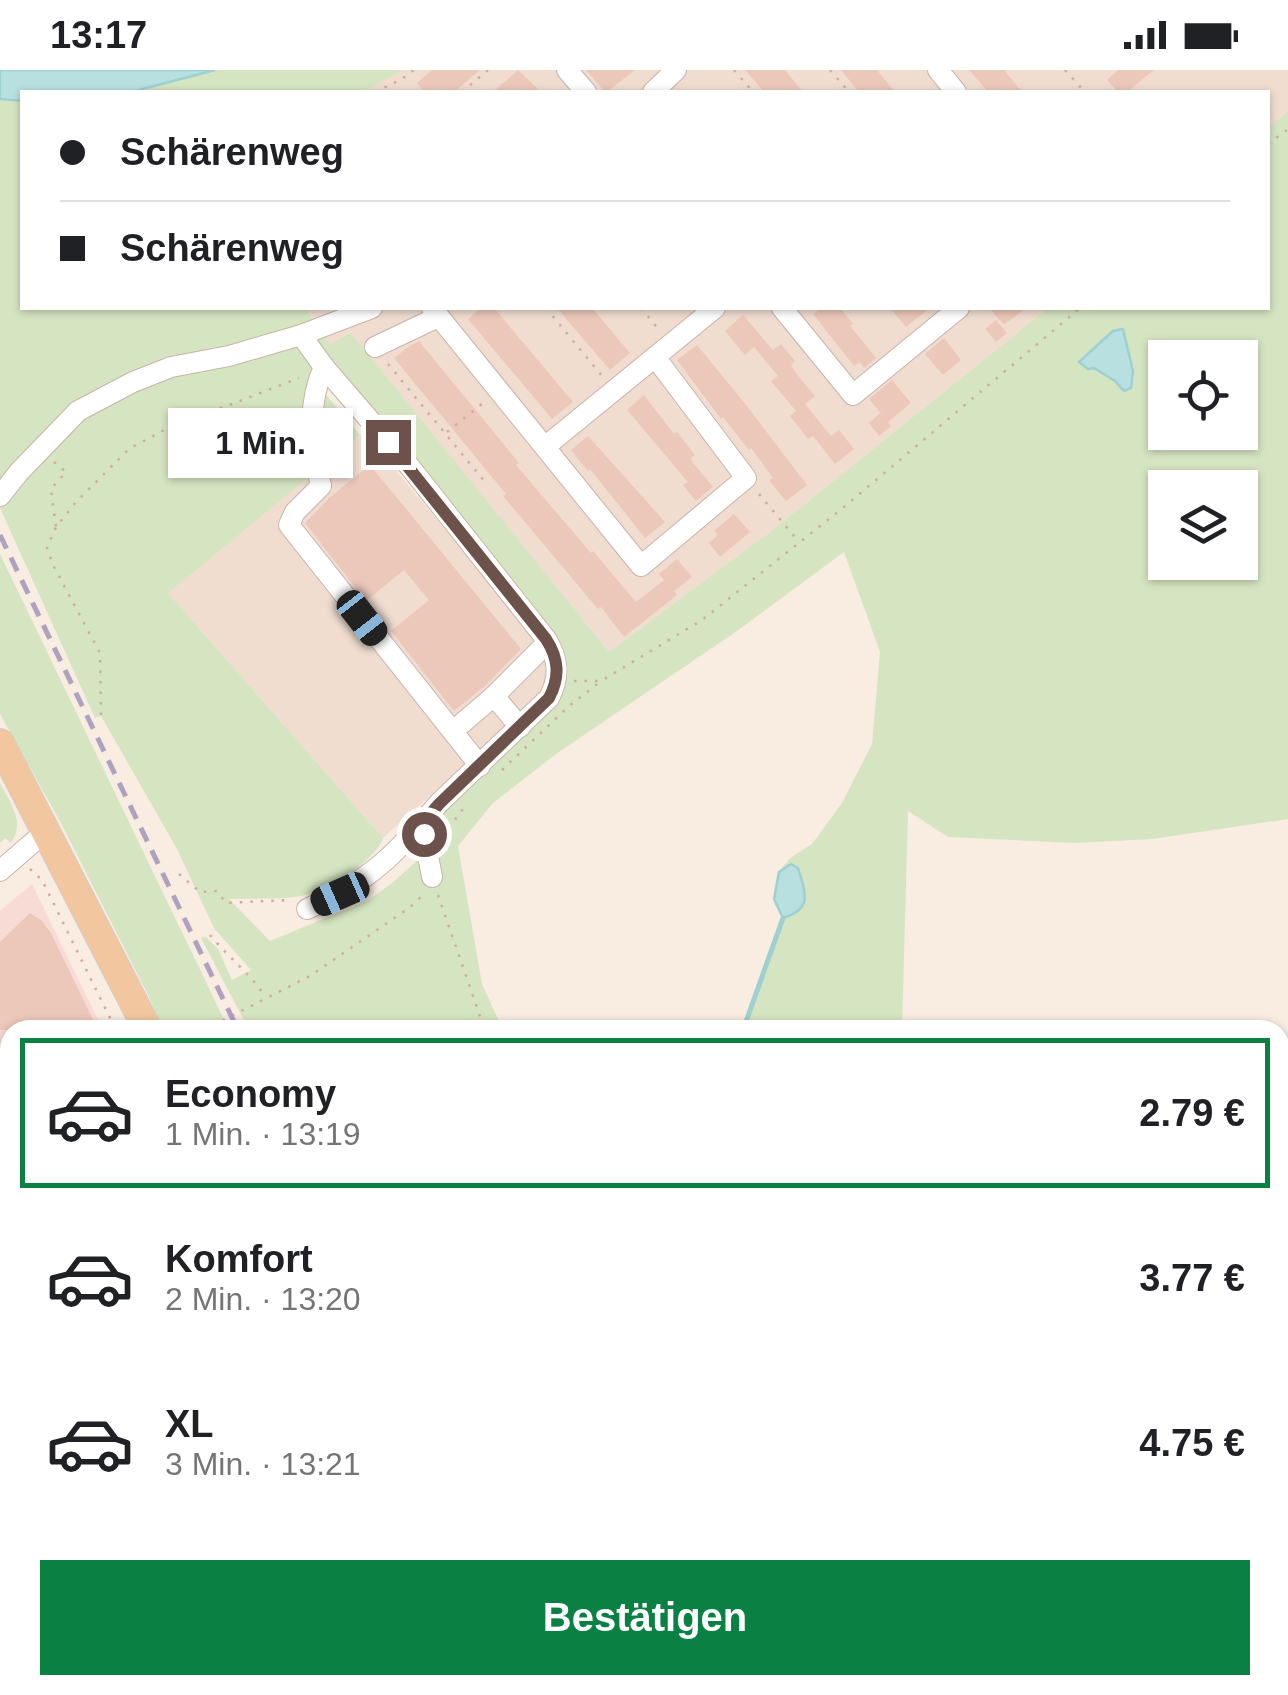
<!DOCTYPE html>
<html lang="de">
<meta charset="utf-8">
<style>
body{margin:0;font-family:Helvetica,sans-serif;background:#f6f6f6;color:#202124;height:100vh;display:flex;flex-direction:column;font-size:38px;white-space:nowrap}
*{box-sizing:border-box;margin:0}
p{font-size:32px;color:#757577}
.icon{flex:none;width:55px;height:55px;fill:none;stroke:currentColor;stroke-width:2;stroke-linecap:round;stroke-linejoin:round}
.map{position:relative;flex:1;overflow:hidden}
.side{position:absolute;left:0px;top:950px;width:1290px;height:675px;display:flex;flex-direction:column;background:#fff;border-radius:30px 30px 0 0;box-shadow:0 2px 8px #0004}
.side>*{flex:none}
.top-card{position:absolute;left:20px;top:20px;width:1250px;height:220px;border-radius:0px;box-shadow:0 2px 8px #0004;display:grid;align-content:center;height:220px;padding:0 40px;background:#fff}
.fabs{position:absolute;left:1148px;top:270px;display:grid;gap:20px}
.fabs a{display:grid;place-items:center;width:110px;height:110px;border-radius:0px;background:#fff;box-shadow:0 2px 8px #0004;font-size:50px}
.end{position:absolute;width:45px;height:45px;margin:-22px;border:12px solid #6d524b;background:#fff;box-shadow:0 0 0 5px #fff}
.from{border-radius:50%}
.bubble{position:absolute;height:70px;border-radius:0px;background:#fff;box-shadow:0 2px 8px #0004;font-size:32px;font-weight:800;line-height:70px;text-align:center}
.car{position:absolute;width:30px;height:60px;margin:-30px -15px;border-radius:12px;box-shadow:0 0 8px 2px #0007;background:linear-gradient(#222 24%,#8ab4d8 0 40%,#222 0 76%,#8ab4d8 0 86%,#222 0)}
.top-card b{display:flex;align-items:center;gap:35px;height:95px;font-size:38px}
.top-card b+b{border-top:2px solid #e0e0e0}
.top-card i{width:25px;height:25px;background:#202124}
ul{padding:18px 0 0;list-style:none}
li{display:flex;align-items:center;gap:30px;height:150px;margin:0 20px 15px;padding:0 20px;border:5px solid transparent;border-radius:0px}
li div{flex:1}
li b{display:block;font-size:38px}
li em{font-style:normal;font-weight:800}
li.on{border-color:#0b8043}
li>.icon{width:90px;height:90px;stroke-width:1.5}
.primary-button{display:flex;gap:20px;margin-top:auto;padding:20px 40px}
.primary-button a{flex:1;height:115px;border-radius:0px;background:#0b8043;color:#fff;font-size:40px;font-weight:800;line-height:115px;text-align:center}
.status{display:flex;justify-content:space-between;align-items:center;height:70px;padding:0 50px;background:#fff;direction:ltr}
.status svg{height:28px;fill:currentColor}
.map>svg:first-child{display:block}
.residential{fill:#f0ddd0}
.commercial{fill:#f9dbd5}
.green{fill:#d5e5c1;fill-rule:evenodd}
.water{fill:#b8e0e0;stroke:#9fd0d1;stroke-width:2.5}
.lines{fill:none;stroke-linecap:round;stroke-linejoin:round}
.stream{stroke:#9fd0d1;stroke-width:5}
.building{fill:#ecc8bb}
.minor-casing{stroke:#c8b3aa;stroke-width:22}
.major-casing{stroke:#d3cbc9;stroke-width:30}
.path{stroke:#d0ab9f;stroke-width:2.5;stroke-dasharray:2.5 8;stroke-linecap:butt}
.minor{stroke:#fff;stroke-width:20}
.major{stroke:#f2c79f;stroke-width:28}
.rail{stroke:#aea2c0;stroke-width:5;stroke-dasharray:15 10;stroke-linecap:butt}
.route{stroke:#6d524b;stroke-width:12}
</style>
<div class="status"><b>13:17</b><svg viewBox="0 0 49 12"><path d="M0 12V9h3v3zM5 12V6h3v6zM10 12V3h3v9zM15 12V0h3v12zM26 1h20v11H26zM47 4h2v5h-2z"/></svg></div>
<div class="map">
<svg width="1288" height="1625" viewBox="0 0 1288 1625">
<rect width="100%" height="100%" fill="#f9ece1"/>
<!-- residential -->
<g class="residential">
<polygon points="403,0 1288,0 1288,41 1268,58 1268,22 363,22"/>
<polygon points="305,238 1048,238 775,458 609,582 351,264 330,274"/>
<polygon points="364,362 546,581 550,594 543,622 522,643 383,768 167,522"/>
<polygon points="0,1296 10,1306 10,1556 0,1565"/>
</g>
<!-- commercial -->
<g class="commercial">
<polygon points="32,814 103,960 10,960 10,1306 0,1296 0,841"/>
<polygon points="10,1556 10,1615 439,1615 444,1625 0,1625 0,1565"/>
</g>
<!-- green -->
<g class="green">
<polygon points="215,0 403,0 363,22 123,22 174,12"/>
<path d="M 0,29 L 22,31 L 22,238 L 305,238 L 330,274 L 351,263 L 609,582 L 775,458 L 1048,238 L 1268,238 L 1268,58 L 1288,41 L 1288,749 L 1152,769 L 1075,773 L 948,767 L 908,741 L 902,960 L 742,960 L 783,848 C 814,839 805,822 798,798 L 791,794 L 779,802 L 790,788 L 812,774 L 842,733 L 872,674 L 880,582 L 844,482 L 737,561 L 556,684 L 493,733 L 458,776 L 482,914 L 503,960 L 249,960 L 201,868 L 206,867 L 218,879 L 232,910 L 251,900 L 214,858 L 177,779 L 101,646 L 95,648 L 0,438 ZM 1123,259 L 1133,301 L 1123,321 L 1115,312 L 1094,298 L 1088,299 L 1079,291 L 1112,261 ZM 1165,288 L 1240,288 L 1240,362 L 1165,362 ZM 332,293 L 565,611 L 440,741 L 435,756 L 440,776 L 434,799 L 421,787 L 391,814 L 367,831 L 270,871 L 229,829 C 251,828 280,830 301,826 C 326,820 375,792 383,768 L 168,523 L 360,365 L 312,308 ZM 1165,418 L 1240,418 L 1240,492 L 1165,492 Z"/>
<polygon points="0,484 229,960 163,960 149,927 61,753 0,644"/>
<path d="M 0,713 C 10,733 26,752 11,773 L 5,768 L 0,773 Z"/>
<polygon points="1280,1243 1288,1244 1288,1354 1280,1353"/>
<polygon points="1280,1498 1288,1499 1288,1592 1280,1590"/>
<polygon points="489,1615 547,1615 551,1625 494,1625"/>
<polygon points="568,1615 958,1615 955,1625 573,1625"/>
<polygon points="1123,1615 1192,1615 1192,1625 1121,1625"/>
</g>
<!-- water -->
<g class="water">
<polygon points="0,0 215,0 135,21 22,22 22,31 0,29"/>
<polygon points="1123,259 1133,301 1131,318 1124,321 1115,311 1094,298 1088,299 1079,292 1113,261"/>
<path d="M 791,794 L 798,798 C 805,822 814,839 783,848 L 774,829 L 779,802 Z"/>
</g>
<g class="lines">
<!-- stream -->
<g class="stream">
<polyline points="743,960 783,848"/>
<polyline points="1280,1258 1288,1258"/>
<polyline points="638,1625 641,1615"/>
</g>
</g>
<!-- building -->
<g class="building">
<polygon points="432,0 480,0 454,22 425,22 417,13"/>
<polygon points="518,0 541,22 493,22 508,9"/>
<polygon points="586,0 635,0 607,22 605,22"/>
<polygon points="745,0 785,0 803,22 764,22"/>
<polygon points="841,0 877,0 895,22 859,22"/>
<polygon points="969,0 1004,0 1022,22 988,22"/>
<polygon points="1118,0 1154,0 1127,22 1118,22 1107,10"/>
<polygon points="481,238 494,238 573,332 552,349 468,249"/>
<polygon points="557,238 592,238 630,283 610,300"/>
<polygon points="821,238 840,238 853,254 850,256 876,288 864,298 860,292 854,296 813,244"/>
<polygon points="890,238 930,238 906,257"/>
<polygon points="989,238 1026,238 1004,255"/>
<polygon points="743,245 773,280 781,274 795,291 791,295 795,302 815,326 805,334 831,366 839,360 854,379 835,394 813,366 808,369 790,346 796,341 771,311 778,306 754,277 745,285 725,261"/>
<polygon points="996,250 1007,263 996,272 985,259"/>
<polygon points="944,268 961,290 943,305 925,284"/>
<polygon points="419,271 519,393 516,395 591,483 593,481 636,532 664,510 659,504 677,489 692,507 674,521 677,525 624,567 601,537 598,539 503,426 506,424 394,288 408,277"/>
<polygon points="697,275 743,331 807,415 786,431 769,410 773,408 751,378 749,380 723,347 721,349 677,290"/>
<polygon points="892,310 911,333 888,352 891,356 879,366 869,353 880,343 887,351 869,329"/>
<polygon points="644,325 674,364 677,362 695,385 690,389 713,417 696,431 683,415 688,412 627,340"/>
<polygon points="588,366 665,452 645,468 590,399 588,401 571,380"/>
<polygon points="370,395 521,579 485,616 454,641 391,561 429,530 404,500 366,531 305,453 329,428"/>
<polygon points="734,444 750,462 720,487 709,473 718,465 714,461"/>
<polygon points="30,843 42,851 51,863 98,960 0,960 0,872"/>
</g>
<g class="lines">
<!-- minor casing -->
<g class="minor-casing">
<g id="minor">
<polyline points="567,0 586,22"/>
<polyline points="938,0 956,22"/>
<polyline points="653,22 676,0"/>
<polyline points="432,238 641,496 746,408 655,287"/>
<polyline points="782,238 853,325 959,238"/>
<path d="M 301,265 L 324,297 L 410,397 L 546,569 C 559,589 560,607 549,628 L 439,733 L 425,749 L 424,764 L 432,807"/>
<polyline points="375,277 438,247"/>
<path d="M 324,297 C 306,336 312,376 321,416 L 295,442 L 289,455 L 480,696"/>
<polyline points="546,376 715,238"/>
<polyline points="0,426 19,402 78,341 133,312 171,297 229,286 301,265 372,238"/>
<polyline points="494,626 548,572"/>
<polyline points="453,661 494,626 520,657"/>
<polyline points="0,801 45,762"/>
<path d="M 307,839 C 361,814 387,794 425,749"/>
<polyline points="0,1328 10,1338"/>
<polyline points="0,1555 10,1545"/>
<polyline points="104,1615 114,1625"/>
</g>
</g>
<!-- major casing -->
<g class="major-casing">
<g id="major">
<polyline points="0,673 148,960"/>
<polyline points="476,1615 481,1625"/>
</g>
</g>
<!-- path -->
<g class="path">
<polyline points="734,0 753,22"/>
<polyline points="830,0 849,22"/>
<polyline points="1065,0 1085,22"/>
<polyline points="375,22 402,9 414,0"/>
<polyline points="462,22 488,0"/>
<polyline points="545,22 553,16"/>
<polyline points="1268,74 1288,59"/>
<polyline points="546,238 602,306"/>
<polyline points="641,238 660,261"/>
<polyline points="388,294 485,412"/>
<polyline points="447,362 483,333"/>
<polyline points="54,392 66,402 51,419 56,457"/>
<polyline points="759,424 799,472"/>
<polyline points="574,611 601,611 702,550 844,437 1080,238"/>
<polyline points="101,645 100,583 53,495 47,478 56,457 76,432 129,379 179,352 232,334 299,308"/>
<polyline points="502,700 569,636 600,612"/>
<polyline points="443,767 467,733"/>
<polyline points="30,799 42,810 116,960"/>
<polyline points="179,804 200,822 217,821 226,833 290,830"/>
<polyline points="438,825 481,949 487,960"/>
<path d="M 210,865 C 227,886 251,904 265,927"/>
<polyline points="204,960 310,906 409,838 422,826"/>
<polyline points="1280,1278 1288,1279"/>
<polyline points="0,1365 10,1356"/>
<polyline points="10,1433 8,1435 10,1438"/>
<polyline points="0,1470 10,1480"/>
<polyline points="447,1615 452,1625"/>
<polyline points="907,1615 910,1625"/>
<polyline points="860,1625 864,1615"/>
</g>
<!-- minor -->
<use href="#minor" class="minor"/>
<!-- major -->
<use href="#major" class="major"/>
<!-- rail -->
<g class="rail">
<polyline points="0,465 238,960"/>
<polyline points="556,1615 561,1625"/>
</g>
</g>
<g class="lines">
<!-- route -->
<path class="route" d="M 388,372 L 546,569 C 559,589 560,607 549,628 L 439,734 L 425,750 L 424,764"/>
</g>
</svg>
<div class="fabs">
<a><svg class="icon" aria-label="locate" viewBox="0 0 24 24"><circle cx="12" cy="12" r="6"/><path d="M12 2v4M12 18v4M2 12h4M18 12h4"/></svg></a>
<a><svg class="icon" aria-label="layers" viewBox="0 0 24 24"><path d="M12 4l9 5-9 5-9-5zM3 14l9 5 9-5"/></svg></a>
</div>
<i class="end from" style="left:424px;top:764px"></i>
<i class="end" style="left:388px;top:372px"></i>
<div class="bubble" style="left:168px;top:338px;width:185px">1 Min.</div>
<i class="car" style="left:362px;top:548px;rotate:142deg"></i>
<i class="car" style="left:340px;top:824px;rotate:246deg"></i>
<div class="top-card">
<b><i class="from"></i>Schärenweg</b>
<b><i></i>Schärenweg</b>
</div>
<section class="side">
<ul>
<li class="on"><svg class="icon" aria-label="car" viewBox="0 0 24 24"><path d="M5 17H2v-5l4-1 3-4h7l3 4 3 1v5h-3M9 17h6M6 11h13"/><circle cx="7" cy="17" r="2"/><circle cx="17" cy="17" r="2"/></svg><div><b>Economy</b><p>1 Min. · 13:19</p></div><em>2.79 €</em></li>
<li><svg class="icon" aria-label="car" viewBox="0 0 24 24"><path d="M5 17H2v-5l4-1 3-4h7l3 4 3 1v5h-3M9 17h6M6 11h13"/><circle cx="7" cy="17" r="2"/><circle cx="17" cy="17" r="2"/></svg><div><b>Komfort</b><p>2 Min. · 13:20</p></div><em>3.77 €</em></li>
<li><svg class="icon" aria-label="car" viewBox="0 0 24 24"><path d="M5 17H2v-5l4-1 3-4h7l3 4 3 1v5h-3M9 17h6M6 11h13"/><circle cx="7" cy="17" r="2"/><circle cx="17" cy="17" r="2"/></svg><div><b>XL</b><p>3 Min. · 13:21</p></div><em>4.75 €</em></li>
</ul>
<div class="primary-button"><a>Bestätigen</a></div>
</section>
</div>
